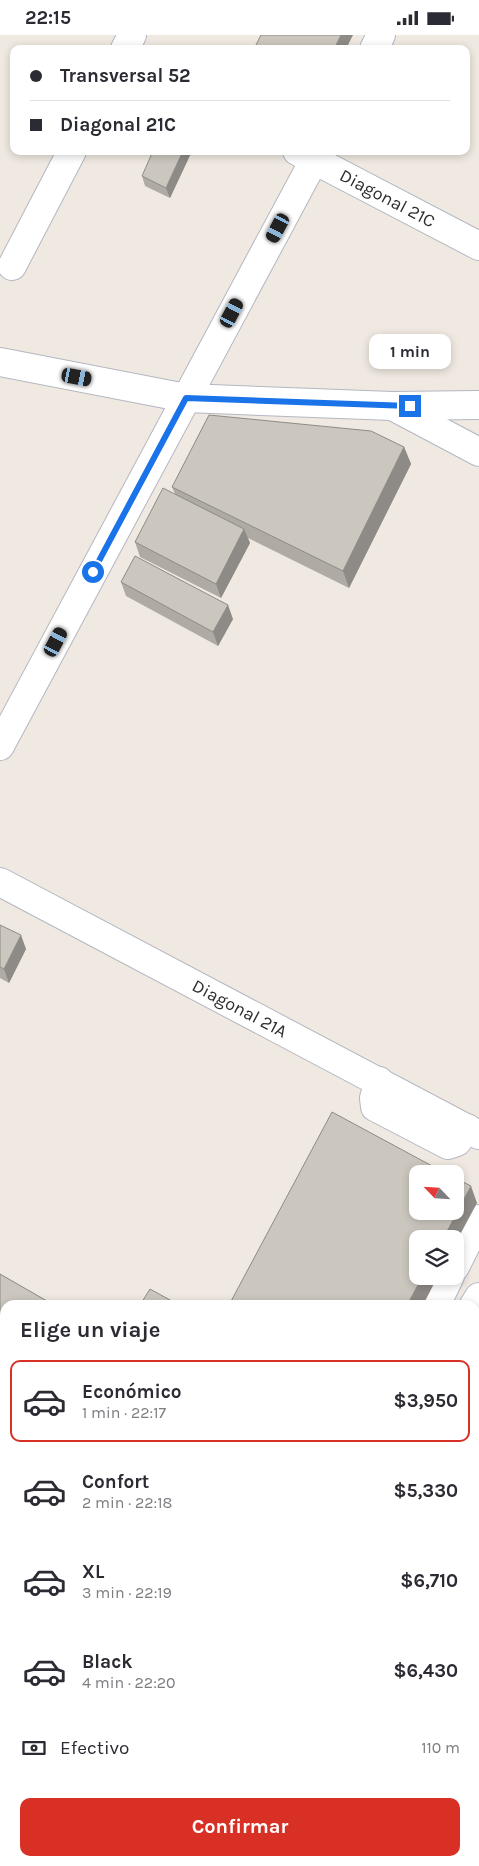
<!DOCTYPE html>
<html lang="es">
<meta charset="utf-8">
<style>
body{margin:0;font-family:Karla,sans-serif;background:#f7f7f7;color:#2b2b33;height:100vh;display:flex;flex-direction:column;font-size:19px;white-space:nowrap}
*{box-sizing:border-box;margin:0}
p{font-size:16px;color:#7c7c81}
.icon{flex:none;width:28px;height:28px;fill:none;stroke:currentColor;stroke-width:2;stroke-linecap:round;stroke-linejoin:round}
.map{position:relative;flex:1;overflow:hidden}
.sheet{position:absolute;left:0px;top:1265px;width:480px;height:566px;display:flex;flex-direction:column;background:#fff;border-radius:15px 15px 0 0;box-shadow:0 2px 8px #0003}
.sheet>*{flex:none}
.top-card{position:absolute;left:10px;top:10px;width:460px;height:110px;border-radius:10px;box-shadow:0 2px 8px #0003;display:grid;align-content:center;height:110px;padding:0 20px;background:#fff}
.needle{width:32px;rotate:295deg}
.controls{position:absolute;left:409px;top:1130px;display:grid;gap:10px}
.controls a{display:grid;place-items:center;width:55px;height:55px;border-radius:10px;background:#fff;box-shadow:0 2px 8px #0003;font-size:25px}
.end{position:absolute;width:22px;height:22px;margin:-11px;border:6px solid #1a73e8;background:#fff;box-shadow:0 0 0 2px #fff}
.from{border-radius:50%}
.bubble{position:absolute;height:35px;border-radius:10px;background:#fff;box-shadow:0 2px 8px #0003;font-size:16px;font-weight:700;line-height:35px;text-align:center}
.car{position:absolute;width:15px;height:30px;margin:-15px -8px;border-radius:6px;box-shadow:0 0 4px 1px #0007;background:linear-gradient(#222 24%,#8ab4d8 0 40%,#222 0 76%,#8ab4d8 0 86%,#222 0)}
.top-card b{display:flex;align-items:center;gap:18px;height:48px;font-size:19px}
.top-card b+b{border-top:1px solid #e1e1e2}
.top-card i{width:12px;height:12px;background:#2b2b33}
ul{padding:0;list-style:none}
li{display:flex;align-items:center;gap:15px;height:82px;margin:0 10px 8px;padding:0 10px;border:2px solid transparent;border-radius:10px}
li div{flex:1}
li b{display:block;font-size:19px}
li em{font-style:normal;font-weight:700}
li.current{border-color:#d93025}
li>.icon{width:45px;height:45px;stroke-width:1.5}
h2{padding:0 20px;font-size:22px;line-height:60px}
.pay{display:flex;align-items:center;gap:12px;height:55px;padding:0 20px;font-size:19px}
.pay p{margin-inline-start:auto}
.button{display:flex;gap:10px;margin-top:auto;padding:10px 20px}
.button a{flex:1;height:58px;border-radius:10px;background:#d93025;color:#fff;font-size:20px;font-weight:700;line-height:58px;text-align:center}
.status{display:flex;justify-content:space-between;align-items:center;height:35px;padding:0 25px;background:#fff;direction:ltr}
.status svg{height:14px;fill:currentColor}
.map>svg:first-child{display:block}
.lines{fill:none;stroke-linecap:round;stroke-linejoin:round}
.minor-casing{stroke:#b4b7c1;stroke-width:30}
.major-casing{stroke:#c9c9c9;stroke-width:30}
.minor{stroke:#fff;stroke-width:28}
.major{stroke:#f2d163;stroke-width:28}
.wall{fill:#afaba4}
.shaded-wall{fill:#8e8b86}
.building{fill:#cbc7bf;stroke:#8e8b86}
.route{stroke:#1a73e8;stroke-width:6}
.labels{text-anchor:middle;stroke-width:4;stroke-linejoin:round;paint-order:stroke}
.street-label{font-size:18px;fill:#2e2e2e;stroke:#fff}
</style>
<div class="status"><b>22:15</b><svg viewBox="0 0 49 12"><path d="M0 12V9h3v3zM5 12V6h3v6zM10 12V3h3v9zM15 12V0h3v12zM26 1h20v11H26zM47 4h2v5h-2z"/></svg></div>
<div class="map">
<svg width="479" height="1831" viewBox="0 0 479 1831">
<rect width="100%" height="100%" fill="#efe9e1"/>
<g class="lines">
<!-- minor casing -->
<g class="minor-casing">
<g id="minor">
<polyline points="125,14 132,0"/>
<polyline points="374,14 381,0"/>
<path id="s1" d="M 297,116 L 479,211"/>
<polyline points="12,231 72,116"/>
<polyline points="0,327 186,363 392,371 479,370"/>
<polyline points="396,373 479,417"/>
<polyline points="0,711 319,116"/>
<path id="s2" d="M 0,847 L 479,1100"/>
<polyline points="379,1046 374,1063 375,1072 448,1110 457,1107 467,1093"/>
<polyline points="455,1232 479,1184"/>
<polyline points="436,1270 450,1241"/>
<polyline points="474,1270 479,1262"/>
<polyline points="475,1449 479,1452"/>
<polyline points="175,1831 178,1826"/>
</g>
</g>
<!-- major casing -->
<g class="major-casing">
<g id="major">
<polyline points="0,1560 5,1563"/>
<polyline points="475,1807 479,1809"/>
</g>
</g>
<!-- minor -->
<use href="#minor" class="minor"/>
<!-- major -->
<use href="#major" class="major"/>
</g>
<!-- wall -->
<g class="wall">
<polygon points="192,116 170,163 145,151 142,141"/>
<polygon points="404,412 411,429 349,553 248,503 250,508 221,563 140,522 135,507 175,459 172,452"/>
<polygon points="121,547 233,584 218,611 126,561"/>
<polygon points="0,890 26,914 9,948 0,943"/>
<polygon points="0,1239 47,1266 49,1270 5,1270 5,1485 0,1483 0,1346 4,1338 0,1336"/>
<polygon points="475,1455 479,1458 479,1742 477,1744 475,1743"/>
</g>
<!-- shaded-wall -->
<g class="shaded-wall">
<polygon points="341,0 353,0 346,14 334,14"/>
<polygon points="183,116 192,116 170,163 166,153"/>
<polygon points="404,412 411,429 349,553 343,536"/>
<polygon points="244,494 250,508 221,563 216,549"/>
<polygon points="228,570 233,584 218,611 213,597"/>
<polygon points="21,900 26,914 9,948 4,934"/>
<polygon points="471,1151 477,1168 455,1209 455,1204 443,1204"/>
<polygon points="423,1241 438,1241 423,1270 407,1270"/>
<polygon points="479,1714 479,1729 475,1727 479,1737 479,1742 477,1744 475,1740 475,1723"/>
<polygon points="376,1826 381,1826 383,1831 373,1831"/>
</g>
<!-- building -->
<g class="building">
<polygon points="261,0 341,0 334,14 254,14"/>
<polygon points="153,116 183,116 166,153 142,141"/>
<polygon points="209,380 371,396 404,412 343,536 172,452"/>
<polygon points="163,453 244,494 216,549 135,507"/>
<polygon points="135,521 228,570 213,597 121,547"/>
<polygon points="0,890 21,900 4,934 0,932"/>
<polygon points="332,1077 447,1139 418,1139 418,1176 455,1176 455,1143 471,1151 443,1204 418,1204 418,1241 423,1241 407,1270 229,1270"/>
<polygon points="0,1239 47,1266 44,1270 5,1270 5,1328 0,1325"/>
<polygon points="150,1254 179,1270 140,1270"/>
<polygon points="5,1336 5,1472 0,1469 0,1346"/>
<polygon points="475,1455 479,1458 479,1714 475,1723"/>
<polygon points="479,1719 479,1729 475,1727"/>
<polygon points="269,1826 376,1826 373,1831 267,1831"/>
</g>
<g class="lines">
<!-- route -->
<polyline class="route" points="93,537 186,363 410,371"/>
</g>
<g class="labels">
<!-- street labels -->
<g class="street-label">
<text dy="6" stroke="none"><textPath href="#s1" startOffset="102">Diagonal 21C</textPath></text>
<text dy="6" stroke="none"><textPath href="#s2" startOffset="271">Diagonal 21A</textPath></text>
</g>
</g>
</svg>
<div class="controls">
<a><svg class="needle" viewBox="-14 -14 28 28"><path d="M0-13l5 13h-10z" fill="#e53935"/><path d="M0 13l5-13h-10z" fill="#7c7c81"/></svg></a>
<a><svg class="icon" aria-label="layers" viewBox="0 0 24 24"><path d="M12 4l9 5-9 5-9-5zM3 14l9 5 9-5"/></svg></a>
</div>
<i class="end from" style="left:93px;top:537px"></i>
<i class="end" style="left:410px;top:371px"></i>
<div class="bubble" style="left:369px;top:299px;width:82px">1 min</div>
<i class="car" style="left:278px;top:193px;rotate:208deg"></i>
<i class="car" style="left:232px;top:278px;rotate:28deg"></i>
<i class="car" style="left:77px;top:342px;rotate:101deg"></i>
<i class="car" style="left:56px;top:607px;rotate:28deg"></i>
<div class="top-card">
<b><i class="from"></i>Transversal 52</b>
<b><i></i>Diagonal 21C</b>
</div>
<section class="sheet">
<h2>Elige un viaje</h2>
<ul>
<li class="current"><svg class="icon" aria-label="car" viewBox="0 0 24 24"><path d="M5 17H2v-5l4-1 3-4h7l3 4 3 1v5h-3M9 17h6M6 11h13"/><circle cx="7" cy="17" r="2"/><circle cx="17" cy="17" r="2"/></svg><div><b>Económico</b><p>1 min · 22:17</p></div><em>$3,950</em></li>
<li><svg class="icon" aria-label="car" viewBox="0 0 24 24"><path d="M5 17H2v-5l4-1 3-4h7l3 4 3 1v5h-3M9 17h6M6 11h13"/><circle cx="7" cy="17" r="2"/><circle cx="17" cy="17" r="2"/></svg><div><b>Confort</b><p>2 min · 22:18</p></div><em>$5,330</em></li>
<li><svg class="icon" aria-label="car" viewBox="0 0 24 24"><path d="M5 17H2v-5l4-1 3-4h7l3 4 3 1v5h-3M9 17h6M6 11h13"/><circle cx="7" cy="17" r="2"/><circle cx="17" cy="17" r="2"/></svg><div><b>XL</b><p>3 min · 22:19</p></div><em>$6,710</em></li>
<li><svg class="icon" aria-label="car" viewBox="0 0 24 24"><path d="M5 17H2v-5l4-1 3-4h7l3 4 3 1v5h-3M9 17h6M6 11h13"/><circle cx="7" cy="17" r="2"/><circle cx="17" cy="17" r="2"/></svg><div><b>Black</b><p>4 min · 22:20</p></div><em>$6,430</em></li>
</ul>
<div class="pay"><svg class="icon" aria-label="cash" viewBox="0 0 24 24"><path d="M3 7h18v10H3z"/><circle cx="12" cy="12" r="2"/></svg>Efectivo<p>110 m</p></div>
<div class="button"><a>Confirmar</a></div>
</section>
</div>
